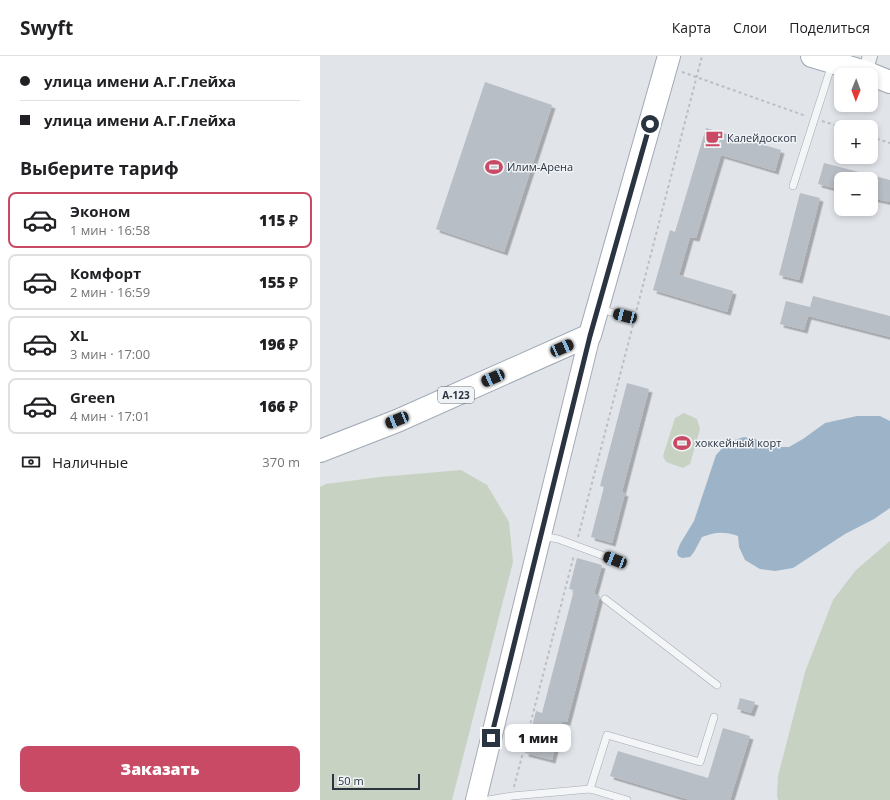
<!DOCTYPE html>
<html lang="ru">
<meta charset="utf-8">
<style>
body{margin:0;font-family:"Open Sans",sans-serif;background:#f2f2f2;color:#202124;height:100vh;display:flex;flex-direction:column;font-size:15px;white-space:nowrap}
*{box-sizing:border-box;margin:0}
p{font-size:13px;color:#757577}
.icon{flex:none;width:22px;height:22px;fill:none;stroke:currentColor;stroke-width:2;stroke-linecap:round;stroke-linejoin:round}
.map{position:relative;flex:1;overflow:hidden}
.details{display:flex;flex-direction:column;background:#fff;width:320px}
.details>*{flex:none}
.guide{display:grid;align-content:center;height:88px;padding:0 20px;background:#fff}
.needle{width:26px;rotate:181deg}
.fabs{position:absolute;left:514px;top:12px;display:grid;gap:8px}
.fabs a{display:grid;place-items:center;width:44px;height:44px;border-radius:8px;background:#fff;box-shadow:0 2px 6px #0003;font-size:20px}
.scale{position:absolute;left:12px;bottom:10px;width:88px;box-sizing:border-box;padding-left:4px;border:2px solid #2a3340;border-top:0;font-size:11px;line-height:14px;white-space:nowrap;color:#2a3340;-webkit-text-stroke:3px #f0f3f6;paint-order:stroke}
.end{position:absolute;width:18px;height:18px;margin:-9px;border:5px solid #2a3340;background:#fff;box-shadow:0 0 0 2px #fff}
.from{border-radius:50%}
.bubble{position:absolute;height:28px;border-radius:8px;background:#fff;box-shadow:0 2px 6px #0003;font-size:13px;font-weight:800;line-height:28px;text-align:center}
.car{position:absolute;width:12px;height:24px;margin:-12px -6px;border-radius:5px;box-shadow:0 0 3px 1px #0007;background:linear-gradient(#222 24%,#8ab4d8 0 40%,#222 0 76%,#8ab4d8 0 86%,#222 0)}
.guide b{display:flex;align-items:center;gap:14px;height:38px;font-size:15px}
.guide b+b{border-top:1px solid #e0e0e0}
.guide i{width:10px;height:10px;background:#202124}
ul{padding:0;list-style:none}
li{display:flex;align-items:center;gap:12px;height:56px;margin:0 8px 6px;padding:0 12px;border:2px solid #e0e0e0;border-radius:8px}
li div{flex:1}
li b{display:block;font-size:15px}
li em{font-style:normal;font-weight:800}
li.current{border-color:#c94a64}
li>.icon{width:36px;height:36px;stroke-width:1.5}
h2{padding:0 20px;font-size:18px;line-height:48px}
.pay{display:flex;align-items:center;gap:10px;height:44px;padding:0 20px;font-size:15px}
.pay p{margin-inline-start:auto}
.button{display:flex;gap:8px;margin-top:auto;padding:8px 20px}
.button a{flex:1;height:46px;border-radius:8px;background:#c94a64;color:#fff;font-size:16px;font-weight:800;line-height:46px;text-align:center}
header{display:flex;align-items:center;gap:24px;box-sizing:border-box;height:56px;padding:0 20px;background:#fff;border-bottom:1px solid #e0e0e0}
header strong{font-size:19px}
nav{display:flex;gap:22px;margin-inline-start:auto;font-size:14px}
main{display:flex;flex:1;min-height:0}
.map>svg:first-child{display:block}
.green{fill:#c7d2c2}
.water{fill:#9db4c8}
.building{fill:#b8bec5;filter:url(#shadow)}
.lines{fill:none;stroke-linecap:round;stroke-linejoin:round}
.lane-casing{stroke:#a6abb3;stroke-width:8}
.street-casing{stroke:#a6abb3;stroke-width:16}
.secondary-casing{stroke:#a6abb3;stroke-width:22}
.primary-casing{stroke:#a0a9b4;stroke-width:24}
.path{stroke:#bbbfc4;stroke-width:2;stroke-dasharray:3 3;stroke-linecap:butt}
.lane{stroke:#f3f5f7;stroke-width:7}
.street{stroke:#f3f5f7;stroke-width:14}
.secondary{stroke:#fff;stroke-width:20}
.primary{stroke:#fff;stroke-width:22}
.route{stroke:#2a3340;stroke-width:5}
.labels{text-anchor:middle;stroke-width:3;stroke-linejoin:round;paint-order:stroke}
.shield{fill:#f0f3f6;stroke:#656d77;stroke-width:1}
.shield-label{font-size:10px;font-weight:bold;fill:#2a3340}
.poi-label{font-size:11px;fill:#2a3340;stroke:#f0f3f6;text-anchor:start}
</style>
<header>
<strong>Swyft</strong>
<nav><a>Карта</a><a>Слои</a><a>Поделиться</a></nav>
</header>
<main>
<section class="details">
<div class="guide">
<b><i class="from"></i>улица имени А.Г.Глейха</b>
<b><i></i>улица имени А.Г.Глейха</b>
</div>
<h2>Выберите тариф</h2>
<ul>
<li class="current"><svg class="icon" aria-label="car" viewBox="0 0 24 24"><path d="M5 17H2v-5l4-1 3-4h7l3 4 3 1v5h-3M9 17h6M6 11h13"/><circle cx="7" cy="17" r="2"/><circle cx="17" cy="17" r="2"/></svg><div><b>Эконом</b><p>1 мин · 16:58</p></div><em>115 ₽</em></li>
<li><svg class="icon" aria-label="car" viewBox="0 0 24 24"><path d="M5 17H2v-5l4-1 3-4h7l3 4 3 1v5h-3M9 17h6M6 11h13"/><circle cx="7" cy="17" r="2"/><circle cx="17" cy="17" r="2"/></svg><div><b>Комфорт</b><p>2 мин · 16:59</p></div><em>155 ₽</em></li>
<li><svg class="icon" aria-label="car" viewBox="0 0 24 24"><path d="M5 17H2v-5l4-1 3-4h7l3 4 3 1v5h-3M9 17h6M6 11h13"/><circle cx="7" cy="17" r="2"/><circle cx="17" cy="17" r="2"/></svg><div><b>XL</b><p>3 мин · 17:00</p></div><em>196 ₽</em></li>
<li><svg class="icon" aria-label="car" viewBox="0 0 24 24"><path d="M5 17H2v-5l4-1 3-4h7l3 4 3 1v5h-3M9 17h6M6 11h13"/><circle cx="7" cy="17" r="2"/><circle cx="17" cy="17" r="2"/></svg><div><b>Green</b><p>4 мин · 17:01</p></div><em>166 ₽</em></li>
</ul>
<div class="pay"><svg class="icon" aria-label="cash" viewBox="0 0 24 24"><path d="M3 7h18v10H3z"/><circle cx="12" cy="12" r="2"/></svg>Наличные<p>370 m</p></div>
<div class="button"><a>Заказать</a></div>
</section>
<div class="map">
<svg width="570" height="744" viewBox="0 0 570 744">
<defs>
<filter id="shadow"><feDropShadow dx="3.5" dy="3.5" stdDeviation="0" flood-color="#0004"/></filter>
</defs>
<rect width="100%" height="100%" fill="#e1e4e9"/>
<!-- green -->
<g class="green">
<polygon points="364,357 377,363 380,373 370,408 363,412 346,406 343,400 355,362"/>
<polygon points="141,414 167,429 189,466 193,506 132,744 0,744 0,431 6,428 60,421"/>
<polygon points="570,485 570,744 458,744 457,739 458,720 485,616 513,544 536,514"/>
</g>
<!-- water -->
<path class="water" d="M 537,360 L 560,360 L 570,365 L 570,452 L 554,463 L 525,478 L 473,512 L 455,515 L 440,513 L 425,504 L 419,491 L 418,480 C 403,475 396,476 382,481 L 374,496 L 370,501 L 362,502 L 358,500 L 357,496 L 360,488 L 374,465 L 396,399 L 408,386 L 424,381 L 435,383 L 447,389 L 456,391 L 469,391 L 483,383 L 505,367 Z"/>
<!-- building -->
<g class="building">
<polygon points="165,26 232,49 184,196 116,173"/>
<polygon points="386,72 461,94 455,115 401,99 376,182 370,181 359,219 413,235 407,256 333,234 350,174 355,176"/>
<polygon points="504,107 570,124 570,146 551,142 551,123 521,123 521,134 498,128"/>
<polygon points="480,137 500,142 479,224 459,219"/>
<polygon points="493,240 570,260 570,281 488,260 484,274 460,268 466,245 490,251"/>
<polygon points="307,327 329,333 302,436 305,437 292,487 271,481 284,431 280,430"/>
<polygon points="257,502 282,509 274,538 280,540 247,666 242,665 232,704 205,697 216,655 222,657 254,534 249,533"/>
<polygon points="420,642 435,646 431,657 417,653"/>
<polygon points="403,672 430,680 410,744 370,744 290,720 298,695 388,722"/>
</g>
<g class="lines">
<!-- lane casing -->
<g class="lane-casing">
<g id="lane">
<polyline points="473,130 512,8"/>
<polyline points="280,253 305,260"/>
<polyline points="221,480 238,483 295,504"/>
<polyline points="285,543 397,629"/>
<polyline points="270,733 287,679 380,706 394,661"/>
<polyline points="168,744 192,740 270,733 307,744"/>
</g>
</g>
<!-- street casing -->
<g class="street-casing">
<polyline id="street" points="545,16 550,0"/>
</g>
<!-- secondary casing -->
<g class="secondary-casing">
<polyline id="secondary" points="156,744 270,279"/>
</g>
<!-- primary casing -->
<g class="primary-casing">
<g id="primary">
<polyline points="492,0 545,16 570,26"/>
<polyline points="0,395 77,365 270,279 349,0"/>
</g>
</g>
<!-- path -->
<g class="path">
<polyline points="362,16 486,60"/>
<polyline points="502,65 521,71"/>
<polyline points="551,81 570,87"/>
<polyline points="315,260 382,0"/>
<polyline points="258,481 314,265"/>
<polyline points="194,731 254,499"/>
</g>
<!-- lane -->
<use href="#lane" class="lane"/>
<!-- street -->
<use href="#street" class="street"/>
<!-- secondary -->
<use href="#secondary" class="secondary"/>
<!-- primary -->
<use href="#primary" class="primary"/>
</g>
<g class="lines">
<!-- route -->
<polyline class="route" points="171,682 270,280 330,68"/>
</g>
<!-- icons -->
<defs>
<g id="cafe-bare" transform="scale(1.38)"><path d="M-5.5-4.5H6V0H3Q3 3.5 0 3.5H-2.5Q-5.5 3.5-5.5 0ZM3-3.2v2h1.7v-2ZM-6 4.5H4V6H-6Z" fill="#c94a64" stroke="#f0f3f6" stroke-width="2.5" paint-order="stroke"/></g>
<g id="stadium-bare" transform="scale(1.38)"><path d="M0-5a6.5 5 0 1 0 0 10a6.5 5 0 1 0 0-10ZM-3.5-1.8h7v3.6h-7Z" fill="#c94a64" stroke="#f0f3f6" stroke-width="2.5" paint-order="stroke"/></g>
</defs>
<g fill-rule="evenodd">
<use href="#cafe-bare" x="394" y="82"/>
<use href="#stadium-bare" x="174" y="111"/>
<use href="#stadium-bare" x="362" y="387"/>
</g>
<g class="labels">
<!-- shield labels -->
<rect class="shield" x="118" y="331" width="36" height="16" rx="3"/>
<g class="shield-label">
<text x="136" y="343">А-123</text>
</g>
<!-- poi labels -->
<g class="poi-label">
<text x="407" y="86">Калейдоскоп</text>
<text x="187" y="115">Илим-Арена</text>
<text x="375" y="391">хоккейный корт</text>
</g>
</g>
</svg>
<div class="fabs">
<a><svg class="needle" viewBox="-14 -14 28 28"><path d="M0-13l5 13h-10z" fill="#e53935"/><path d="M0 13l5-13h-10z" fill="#757577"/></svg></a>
<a>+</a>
<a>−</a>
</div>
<div class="scale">50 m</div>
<i class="end from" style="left:330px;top:68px"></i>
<i class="end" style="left:171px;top:682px"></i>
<div class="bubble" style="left:185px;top:668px;width:66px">1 мин</div>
<i class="car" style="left:305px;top:260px;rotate:285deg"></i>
<i class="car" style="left:242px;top:292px;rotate:66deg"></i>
<i class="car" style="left:173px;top:322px;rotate:246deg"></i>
<i class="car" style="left:77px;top:364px;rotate:248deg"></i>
<i class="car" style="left:295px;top:504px;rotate:291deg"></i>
</div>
</main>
